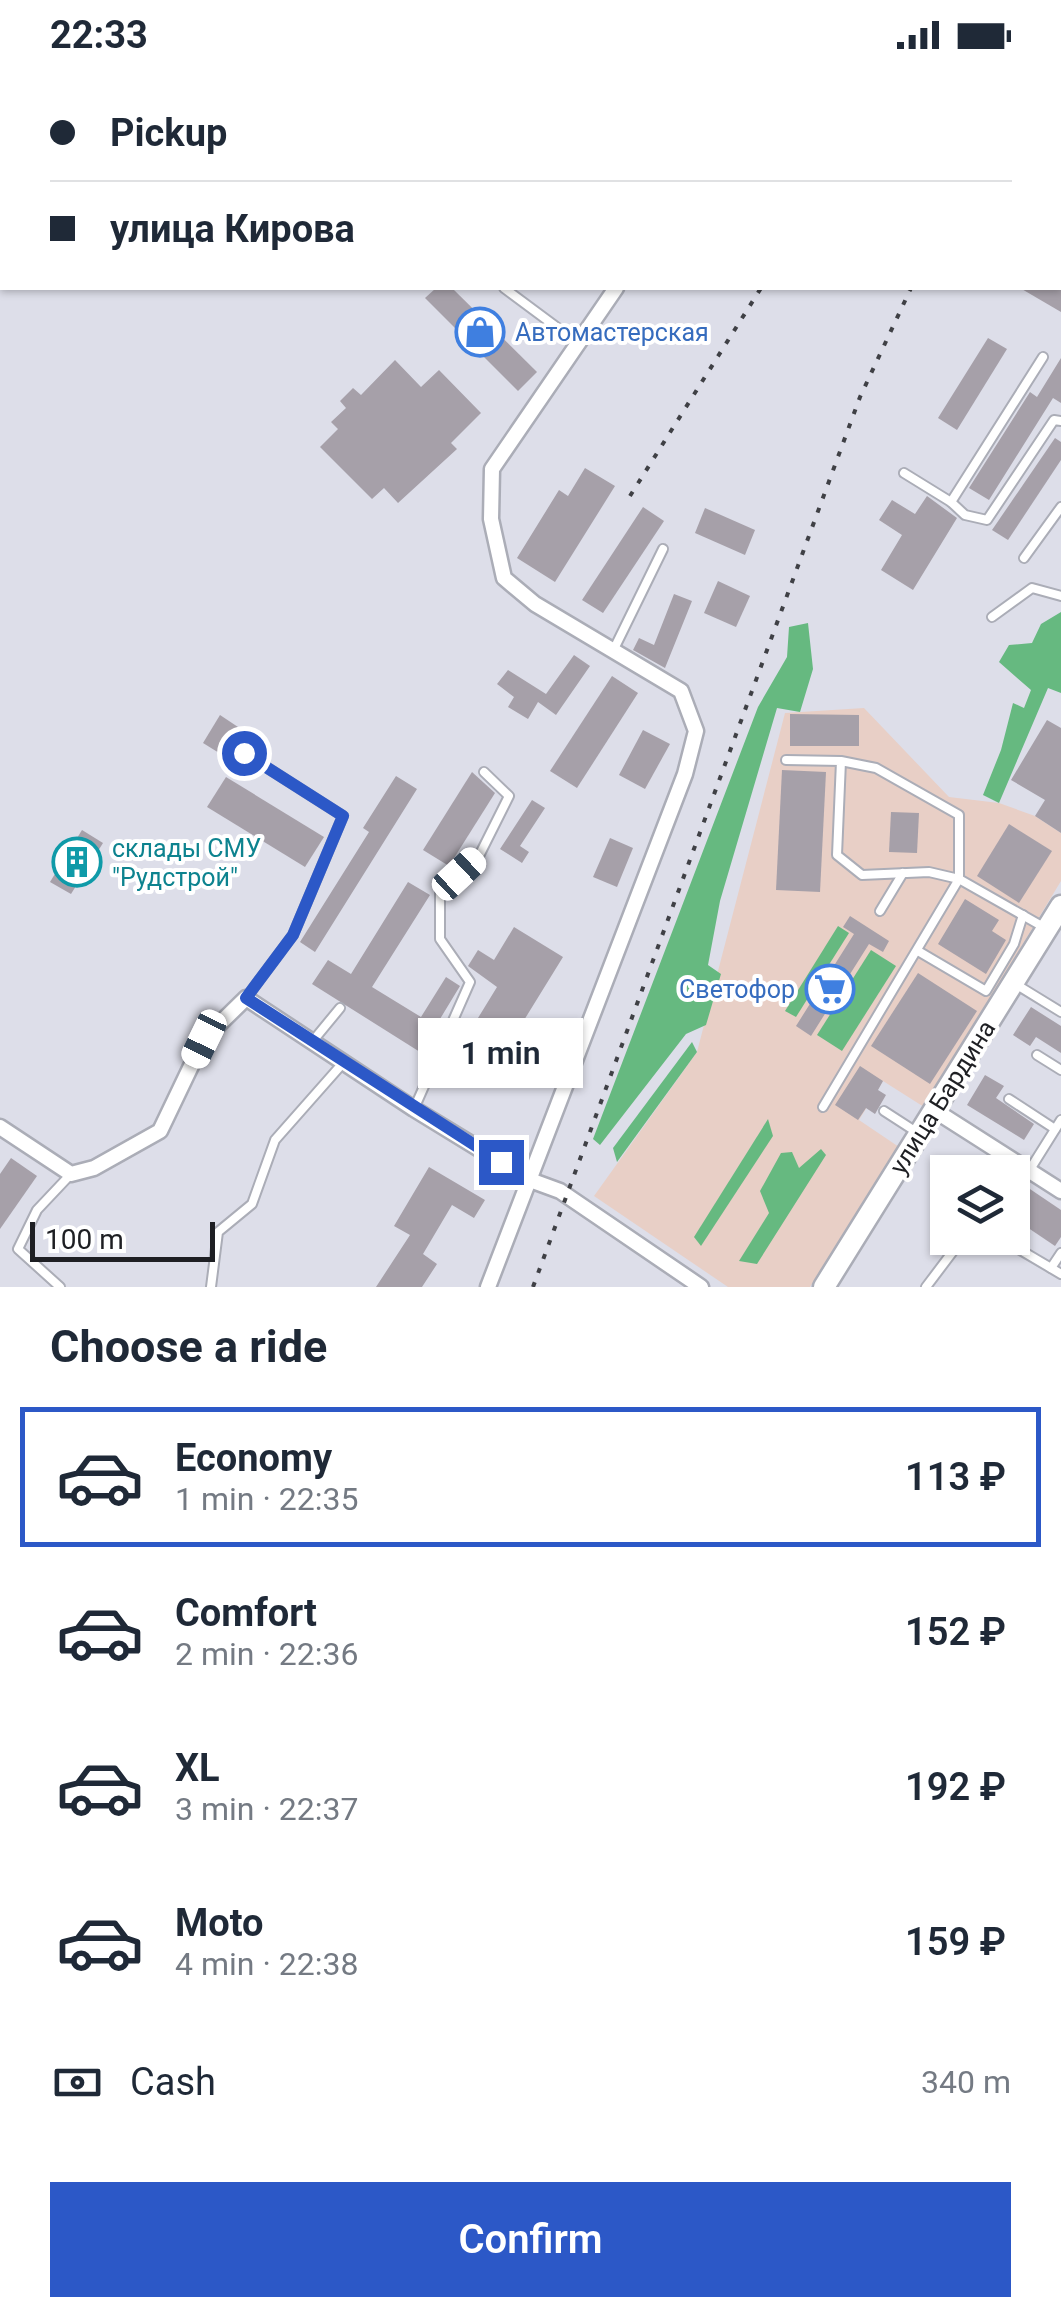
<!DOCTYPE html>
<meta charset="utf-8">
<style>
body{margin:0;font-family:Roboto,sans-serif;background:#f2f2f3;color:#1f2937;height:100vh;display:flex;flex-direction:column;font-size:38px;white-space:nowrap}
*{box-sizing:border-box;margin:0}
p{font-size:32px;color:#747a83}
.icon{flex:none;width:55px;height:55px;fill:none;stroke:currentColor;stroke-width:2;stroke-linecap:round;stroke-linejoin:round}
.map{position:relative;height:1217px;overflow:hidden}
.details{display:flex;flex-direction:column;background:#fff;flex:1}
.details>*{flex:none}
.hud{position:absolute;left:0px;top:0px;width:1062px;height:220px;box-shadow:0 2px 8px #0004;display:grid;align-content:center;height:220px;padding:0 50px;background:#fff}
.fabs{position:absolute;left:930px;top:1085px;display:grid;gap:20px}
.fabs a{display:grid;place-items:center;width:100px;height:100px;border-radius:0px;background:#fff;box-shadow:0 2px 8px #0004;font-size:50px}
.scale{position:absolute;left:30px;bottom:25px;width:185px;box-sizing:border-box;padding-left:10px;border:5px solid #1e1f23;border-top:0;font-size:28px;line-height:35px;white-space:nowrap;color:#1e1f23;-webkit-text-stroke:8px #fff;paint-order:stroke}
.end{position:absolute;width:45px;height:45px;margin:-22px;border:12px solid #2c58c7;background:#fff;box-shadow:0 0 0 5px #fff}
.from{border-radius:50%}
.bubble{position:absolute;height:70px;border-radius:0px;background:#fff;box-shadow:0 2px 8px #0004;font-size:32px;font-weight:600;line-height:70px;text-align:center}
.car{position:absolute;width:30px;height:60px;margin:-30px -15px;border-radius:12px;box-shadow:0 0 8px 2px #0007;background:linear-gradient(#fff 24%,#345 0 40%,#fff 0 76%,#345 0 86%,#fff 0)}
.hud b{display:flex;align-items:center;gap:35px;height:95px;font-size:38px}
.hud b+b{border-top:2px solid #e0e1e3}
.hud i{width:25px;height:25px;background:#1f2937}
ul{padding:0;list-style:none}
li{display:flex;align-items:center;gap:30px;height:140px;margin:0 20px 15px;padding:0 30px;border:5px solid transparent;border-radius:0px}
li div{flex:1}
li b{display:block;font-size:38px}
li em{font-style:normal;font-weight:600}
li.on{border-color:#2c58c7}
li>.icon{width:90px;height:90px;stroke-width:1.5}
h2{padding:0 50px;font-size:45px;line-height:120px}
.pay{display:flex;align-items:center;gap:25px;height:110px;padding:0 50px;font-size:38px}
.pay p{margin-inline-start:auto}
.primary-button{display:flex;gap:20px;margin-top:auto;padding:20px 50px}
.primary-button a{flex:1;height:115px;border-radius:0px;background:#2c58c7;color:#fff;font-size:40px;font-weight:600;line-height:115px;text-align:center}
.status{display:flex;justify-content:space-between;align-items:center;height:70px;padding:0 50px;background:#fff;direction:ltr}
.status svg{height:28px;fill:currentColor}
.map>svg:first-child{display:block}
.commercial{fill:#e8cfc6}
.forest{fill:#66b980}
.building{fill:#a6a0a9}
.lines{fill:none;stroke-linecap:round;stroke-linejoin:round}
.lane-casing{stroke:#abadb7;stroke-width:12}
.street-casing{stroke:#abadb7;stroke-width:19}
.secondary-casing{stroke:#abadb7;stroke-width:25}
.lane{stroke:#fff;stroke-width:8}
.street{stroke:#fff;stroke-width:14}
.secondary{stroke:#fff;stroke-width:20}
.rail{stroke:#3f4045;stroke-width:4;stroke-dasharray:5 10;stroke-linecap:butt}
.route{stroke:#2c58c7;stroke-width:12}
.labels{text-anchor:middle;stroke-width:8;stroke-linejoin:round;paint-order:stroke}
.shop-label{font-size:25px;fill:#366cbe;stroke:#fff;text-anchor:start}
.culture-label{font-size:25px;fill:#0d838f;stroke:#fff;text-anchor:start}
.street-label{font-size:25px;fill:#1e1f23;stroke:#fff}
</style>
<div class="status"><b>22:33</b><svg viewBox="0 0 49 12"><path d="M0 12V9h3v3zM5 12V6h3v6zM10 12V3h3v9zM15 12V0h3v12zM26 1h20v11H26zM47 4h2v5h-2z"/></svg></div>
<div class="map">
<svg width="1061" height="1217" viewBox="0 0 1061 1217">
<rect width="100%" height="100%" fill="#dddee9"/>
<!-- commercial -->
<polygon class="commercial" points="864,638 949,727 999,733 1035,746 1061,763 1061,811 924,1037 883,1011 859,1050 899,1077 810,1217 728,1217 594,1126 697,982 785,643"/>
<!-- forest -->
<g class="forest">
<polygon points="1061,542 1061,623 1048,618 999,733 983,725 1001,680 1013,633 1024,638 1031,620 999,592 1009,575 1032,573 1041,554"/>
<polygon points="808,553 813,599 800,642 777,638 720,831 708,895 721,904 706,955 686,964 600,1075 593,1069 758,637 787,587 789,557"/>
<polygon points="838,856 849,863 796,947 785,941"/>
<polygon points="871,880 896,896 842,981 817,965"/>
<polygon points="692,972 697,982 617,1092 613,1078"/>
<polygon points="768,1049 773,1066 701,1176 694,1167"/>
<polygon points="821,1079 826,1085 757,1194 739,1191 769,1143 760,1121 781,1083 792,1082 799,1098"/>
</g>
<!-- building -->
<g class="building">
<polygon points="436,218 452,218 537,302 518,321 425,228"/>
<polygon points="1020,218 1061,218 1061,242"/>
<polygon points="988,268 1007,279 957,360 938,348"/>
<polygon points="1061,288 1061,333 1053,328 989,430 969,418 1030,322 1037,327"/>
<polygon points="395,290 421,317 439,300 481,343 451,373 457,379 398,433 384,418 372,429 320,377 338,359 331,352 346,338 340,331 353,318 361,325"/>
<polygon points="1055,368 1061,372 1061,390 1008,470 992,460"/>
<polygon points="585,398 615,416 555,512 517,488 559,420 568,426"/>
<polygon points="927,426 957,448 913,520 881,500 902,465 879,450 892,430 915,444"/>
<polygon points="643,437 664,451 603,543 582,530"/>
<polygon points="705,438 755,460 745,485 695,463"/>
<polygon points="718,511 750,526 736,557 704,543"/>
<polygon points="674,524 692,531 665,598 633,580 639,568 654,575"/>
<polygon points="574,585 590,596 556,645 538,632 528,649 508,637 514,627 497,614 508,600 546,624"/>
<polygon points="612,606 638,623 577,718 550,701"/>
<polygon points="790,644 859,645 859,676 790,676"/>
<polygon points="220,645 241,659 224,686 203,673"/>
<polygon points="1047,650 1061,658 1061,763 1035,746 1045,730 1011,710"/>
<polygon points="643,660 670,674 645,719 619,705"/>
<polygon points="782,700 826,702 820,822 776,820"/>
<polygon points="472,702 495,723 449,796 423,780"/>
<polygon points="396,706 417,719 315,882 300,872 369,762 363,758"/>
<polygon points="226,707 324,767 305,797 207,737"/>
<polygon points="532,730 545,738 520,776 529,782 522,793 500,779"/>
<polygon points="891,742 919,743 917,783 889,782"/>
<polygon points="1009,754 1052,781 1019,833 977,806"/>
<polygon points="82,760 103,773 71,824 50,812"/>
<polygon points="610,768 633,778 617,817 593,807"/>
<polygon points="408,812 430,825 372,917 421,947 446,907 460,916 420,982 312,914 328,890 351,904"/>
<polygon points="965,829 999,850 992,861 1006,870 986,904 938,874"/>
<polygon points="850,846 889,871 883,882 869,874 811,966 796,956 854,864 843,857"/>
<polygon points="514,857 563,887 513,968 521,972 501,1004 493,999 485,1012 451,992 497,917 468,896 478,880 494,890"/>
<polygon points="918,903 977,941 930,1014 871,976"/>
<polygon points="1031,937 1061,956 1061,983 1036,967 1030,976 1013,965"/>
<polygon points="860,996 883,1011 878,1020 886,1025 875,1044 866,1038 858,1050 835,1035"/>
<polygon points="985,1005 1004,1016 996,1028 1034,1054 1024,1070 967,1035"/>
<polygon points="11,1088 37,1106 0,1159 0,1104"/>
<polygon points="429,1097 485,1130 474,1148 452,1135 423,1184 437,1194 422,1217 376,1217 410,1165 394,1156"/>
<polygon points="1024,1115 1061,1140 1061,1167 1055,1176 1012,1147 1012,1132"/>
</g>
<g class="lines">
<!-- lane casing -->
<g class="lane-casing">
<g id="lane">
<polyline points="504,218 578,273"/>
<polyline points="904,403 951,432 1043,287"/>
<polyline points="951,432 965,445 987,450 1054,350 1061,351"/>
<polyline points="1024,488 1061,437"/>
<polyline points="992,547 1032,518 1061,526"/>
<polyline points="613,581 663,479"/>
<polyline points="244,683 343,746 293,865 246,928"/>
<polyline points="786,690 841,691 876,698 959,745 959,809 929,802 862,805 837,785 841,691"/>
<polyline points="880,841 903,803"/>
<polyline points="918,881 986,921 1014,874 1023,845"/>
<polyline points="1017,915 1061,942"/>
<polyline points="312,972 340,938"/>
<polyline points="1037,985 1061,1000"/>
<polyline points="1009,1029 1055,1059"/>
<polyline points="823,1037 959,809 1047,859"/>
<polyline points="414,1039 470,912 440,869 440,822 479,786 509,726 484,702"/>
<polyline points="884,1041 918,1063"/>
<polyline points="1029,1101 1061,1050"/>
<polyline points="1012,1114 1023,1098"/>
<polyline points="1000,1168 1061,1204"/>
<polyline points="1051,1198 1061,1183"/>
<polyline points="60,1217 18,1179 37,1140 71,1104"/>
<polyline points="211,1217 218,1162 252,1134 275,1070 343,993"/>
<polyline points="926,1217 963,1168"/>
</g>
</g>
<!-- street casing -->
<g class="street-casing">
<g id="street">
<polyline points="620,2 624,0"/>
<polyline points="934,1040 1061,1121"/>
<polyline points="0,1057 71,1104 94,1098 160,1061 204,969 246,928 414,1039 530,1110 560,1121 701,1217"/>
<polyline points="488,1217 685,704 696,661 681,621 535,534 504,508 491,449 492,399 616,218"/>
</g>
</g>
<!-- secondary casing -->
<g class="secondary-casing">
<polyline id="secondary" points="824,1217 1061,836"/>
</g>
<!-- lane -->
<use href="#lane" class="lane"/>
<!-- street -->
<use href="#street" class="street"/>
<!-- secondary -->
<use href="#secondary" class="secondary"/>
<!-- rail -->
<g class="rail">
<polyline points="835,2 840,0"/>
<polyline points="974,2 978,0"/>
<polyline points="1054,2 1057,0"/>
<polyline points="630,426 761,218"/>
<polyline points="533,1217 860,327 911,218"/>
</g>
</g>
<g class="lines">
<!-- route -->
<polyline class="route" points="244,683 343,746 293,865 246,928 501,1092"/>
</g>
<!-- icons -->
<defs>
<g id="shop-ring" transform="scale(2.5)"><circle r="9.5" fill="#fff" stroke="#3f7fe0" stroke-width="1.5"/><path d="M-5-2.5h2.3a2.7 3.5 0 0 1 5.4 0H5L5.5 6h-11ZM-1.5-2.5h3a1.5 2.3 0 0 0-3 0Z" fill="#3f7fe0"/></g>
<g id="building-ring" transform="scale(2.5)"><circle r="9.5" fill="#fff" stroke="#0f9aa8" stroke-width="1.5"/><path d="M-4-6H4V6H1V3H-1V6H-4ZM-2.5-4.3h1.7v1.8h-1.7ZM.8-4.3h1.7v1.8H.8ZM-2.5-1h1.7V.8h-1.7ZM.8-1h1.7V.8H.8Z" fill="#0f9aa8"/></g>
<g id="supermarket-ring" transform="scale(2.5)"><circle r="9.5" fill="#fff" stroke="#3f7fe0" stroke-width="1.5"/><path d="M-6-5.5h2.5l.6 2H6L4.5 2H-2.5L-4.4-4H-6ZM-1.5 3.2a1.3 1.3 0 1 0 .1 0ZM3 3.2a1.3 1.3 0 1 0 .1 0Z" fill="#3f7fe0"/></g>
</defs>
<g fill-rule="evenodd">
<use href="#shop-ring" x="480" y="262"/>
<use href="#building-ring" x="77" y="792"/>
<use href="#supermarket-ring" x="830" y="919"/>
</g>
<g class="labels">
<!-- shop labels -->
<g class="shop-label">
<text x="515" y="271">Автомастерская</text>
<text x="795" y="928" text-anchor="end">Светофор</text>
</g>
<!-- culture labels -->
<g class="culture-label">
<text x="112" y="787">склады СМУ<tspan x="112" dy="29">"Рудстрой"</tspan></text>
</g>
<!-- street labels -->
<g class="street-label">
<text transform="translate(942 1027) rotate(-58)" y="9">улица Бардина</text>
</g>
</g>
</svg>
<div class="fabs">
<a><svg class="icon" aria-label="layers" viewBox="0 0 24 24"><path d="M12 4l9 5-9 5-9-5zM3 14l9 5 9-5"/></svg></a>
</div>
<div class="scale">100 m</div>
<i class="end from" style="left:244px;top:683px"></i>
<i class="end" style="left:501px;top:1092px"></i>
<div class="bubble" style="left:418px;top:948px;width:165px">1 min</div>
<i class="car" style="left:459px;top:804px;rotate:47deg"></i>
<i class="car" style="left:204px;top:969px;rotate:206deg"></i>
<div class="hud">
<b><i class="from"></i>Pickup</b>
<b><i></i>улица Кирова</b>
</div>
</div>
<section class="details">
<h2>Choose a ride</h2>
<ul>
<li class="on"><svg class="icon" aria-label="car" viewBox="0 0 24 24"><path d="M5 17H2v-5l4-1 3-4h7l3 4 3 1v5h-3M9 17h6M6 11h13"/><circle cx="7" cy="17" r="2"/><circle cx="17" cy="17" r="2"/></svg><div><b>Economy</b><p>1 min · 22:35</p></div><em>113 ₽</em></li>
<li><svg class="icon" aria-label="car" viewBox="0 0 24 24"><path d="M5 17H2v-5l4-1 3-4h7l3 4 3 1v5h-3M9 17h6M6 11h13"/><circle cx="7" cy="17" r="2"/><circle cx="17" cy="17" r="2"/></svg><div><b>Comfort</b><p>2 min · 22:36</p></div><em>152 ₽</em></li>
<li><svg class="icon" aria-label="car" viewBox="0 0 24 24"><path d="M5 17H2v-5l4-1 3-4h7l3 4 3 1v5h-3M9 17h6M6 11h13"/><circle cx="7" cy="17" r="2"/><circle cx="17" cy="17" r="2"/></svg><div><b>XL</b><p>3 min · 22:37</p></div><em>192 ₽</em></li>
<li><svg class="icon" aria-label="car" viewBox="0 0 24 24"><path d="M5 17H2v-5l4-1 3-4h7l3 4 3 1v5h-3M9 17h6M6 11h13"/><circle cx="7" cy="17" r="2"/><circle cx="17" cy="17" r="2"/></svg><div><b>Moto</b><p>4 min · 22:38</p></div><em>159 ₽</em></li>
</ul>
<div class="pay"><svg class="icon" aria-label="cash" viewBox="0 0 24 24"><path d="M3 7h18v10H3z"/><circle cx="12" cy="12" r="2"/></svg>Cash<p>340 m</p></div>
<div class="primary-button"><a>Confirm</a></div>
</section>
